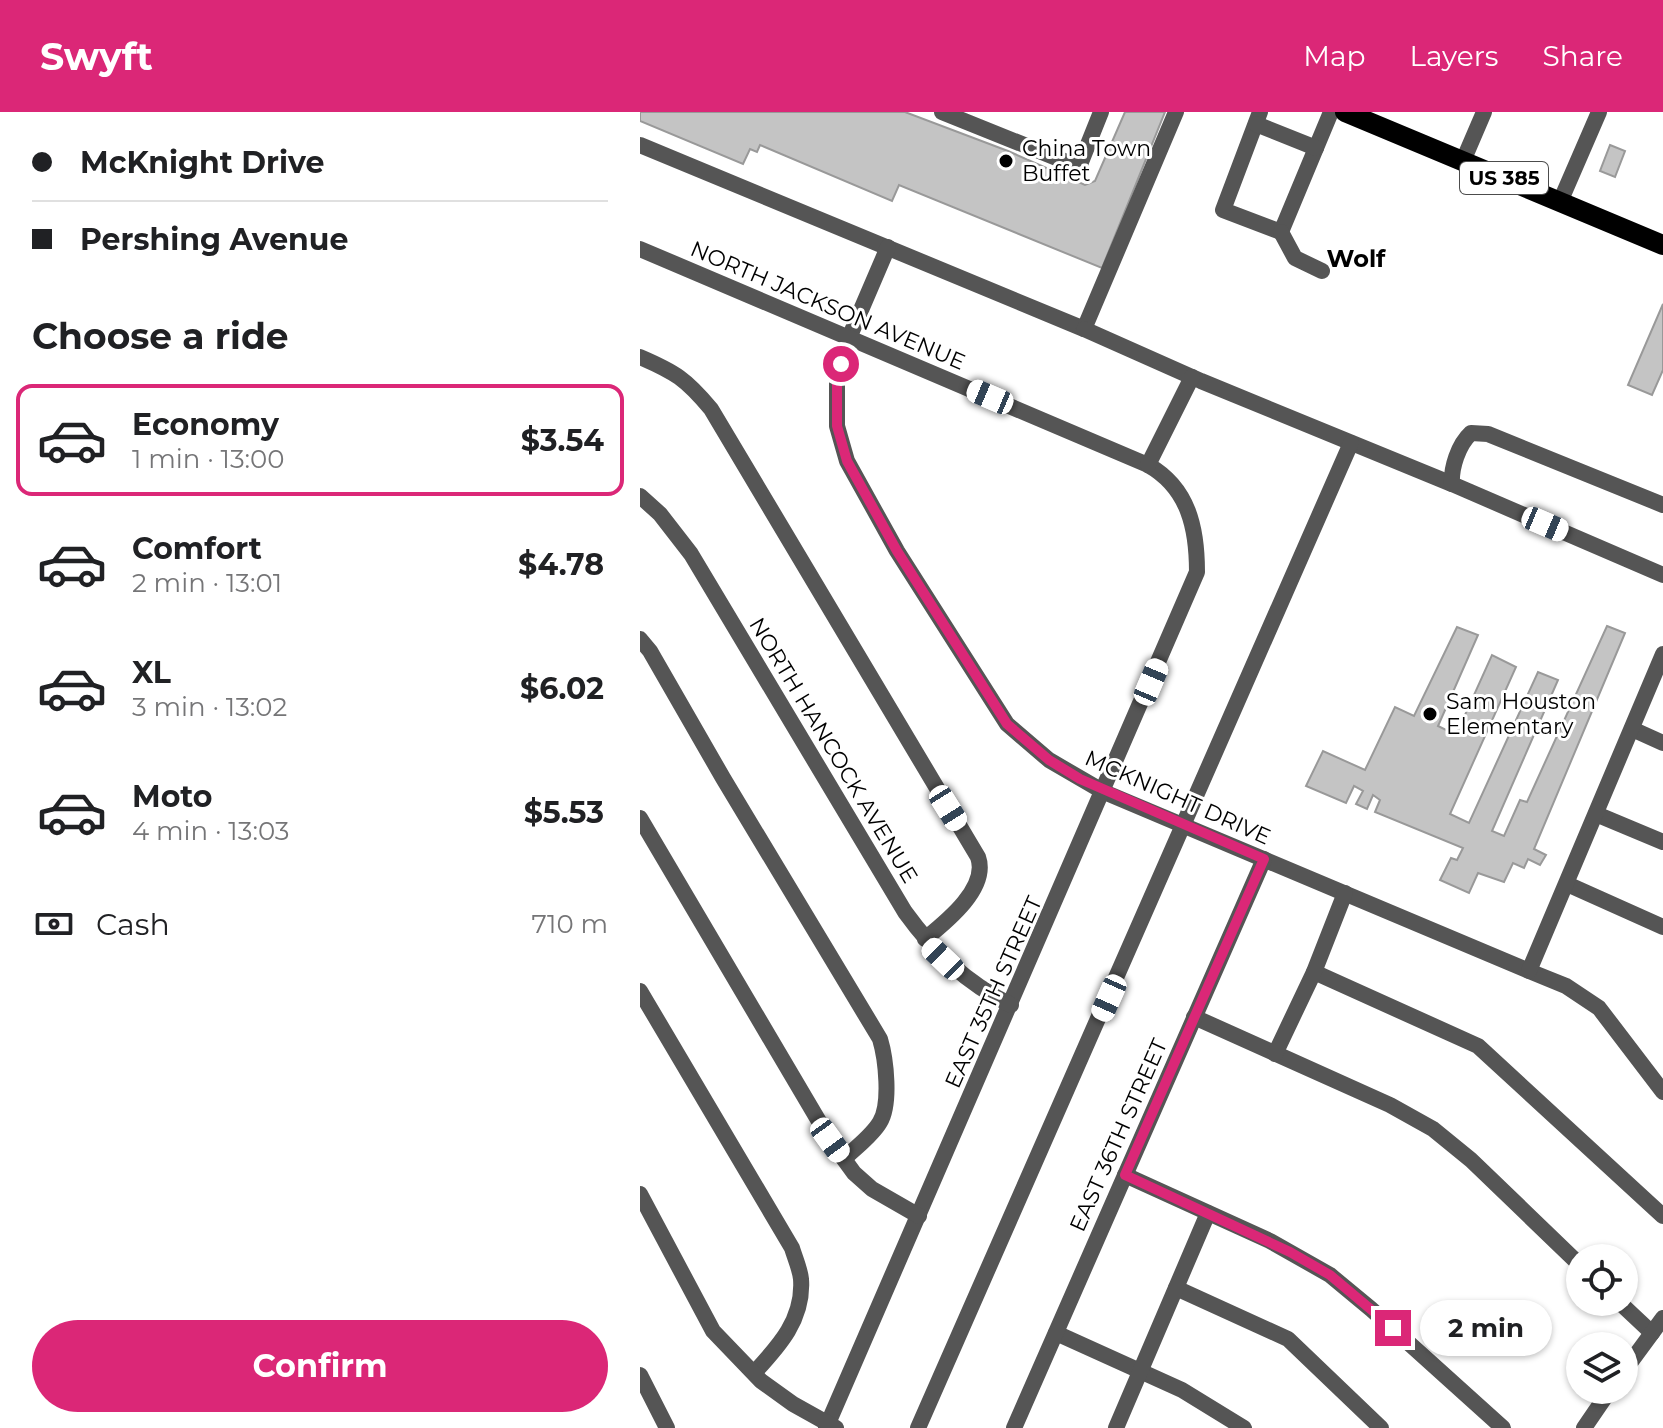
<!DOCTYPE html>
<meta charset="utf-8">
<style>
body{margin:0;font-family:Montserrat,sans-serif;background:#f2f2f2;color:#202124;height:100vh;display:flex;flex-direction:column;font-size:30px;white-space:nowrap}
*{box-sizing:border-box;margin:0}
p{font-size:26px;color:#757577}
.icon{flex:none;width:44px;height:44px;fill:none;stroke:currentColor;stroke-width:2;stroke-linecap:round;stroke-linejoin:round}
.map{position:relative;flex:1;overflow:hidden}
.panel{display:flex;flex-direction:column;background:#fff;width:640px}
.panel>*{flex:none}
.guide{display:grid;align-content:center;height:176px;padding:0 32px;background:#fff}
.tools{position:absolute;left:926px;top:1132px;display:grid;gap:16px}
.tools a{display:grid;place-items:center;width:72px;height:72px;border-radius:50%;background:#fff;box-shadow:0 2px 6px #0004;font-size:40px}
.end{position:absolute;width:36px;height:36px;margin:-18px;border:10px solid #db2777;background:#fff;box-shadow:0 0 0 4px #fff}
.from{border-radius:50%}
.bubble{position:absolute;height:56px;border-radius:28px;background:#fff;box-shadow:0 2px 6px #0004;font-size:26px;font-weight:700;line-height:56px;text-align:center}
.car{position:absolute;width:24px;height:48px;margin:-24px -12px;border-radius:10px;box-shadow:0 0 6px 2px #0007;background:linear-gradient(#fff 24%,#345 0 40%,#fff 0 76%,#345 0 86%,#fff 0)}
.guide b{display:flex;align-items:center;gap:28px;height:76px;font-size:30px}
.guide b+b{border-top:2px solid #e0e0e0}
.guide i{width:20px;height:20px;background:#202124}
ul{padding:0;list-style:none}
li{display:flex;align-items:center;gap:24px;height:112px;margin:0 16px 12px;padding:0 16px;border:4px solid transparent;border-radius:16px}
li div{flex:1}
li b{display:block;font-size:30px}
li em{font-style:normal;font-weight:700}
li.selected{border-color:#db2777}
li>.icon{width:72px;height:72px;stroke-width:1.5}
h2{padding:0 32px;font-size:36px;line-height:96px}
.pay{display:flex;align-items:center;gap:20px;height:88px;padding:0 32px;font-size:30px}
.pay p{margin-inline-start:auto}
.primary-button{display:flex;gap:16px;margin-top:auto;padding:16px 32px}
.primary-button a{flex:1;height:92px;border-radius:48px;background:#db2777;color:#fff;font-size:32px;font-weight:700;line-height:92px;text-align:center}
header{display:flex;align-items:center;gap:48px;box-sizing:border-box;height:112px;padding:0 40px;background:#db2777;color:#fff}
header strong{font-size:38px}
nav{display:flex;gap:44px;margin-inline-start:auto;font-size:28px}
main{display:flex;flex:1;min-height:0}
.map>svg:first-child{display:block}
.building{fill:#c4c4c4;stroke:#999;stroke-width:2}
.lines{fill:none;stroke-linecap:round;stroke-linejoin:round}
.minor{stroke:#555;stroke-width:16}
.major{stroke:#000;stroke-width:20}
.route{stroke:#db2777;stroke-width:10}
.poi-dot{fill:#000;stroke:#fff;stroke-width:3}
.labels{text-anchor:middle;stroke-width:6;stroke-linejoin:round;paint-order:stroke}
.shield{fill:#fff;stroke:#4c4c4c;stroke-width:2}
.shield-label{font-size:20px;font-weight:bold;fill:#000}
.poi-label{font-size:22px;fill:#000;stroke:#fff;text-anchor:start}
.street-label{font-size:22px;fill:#000;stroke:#fff}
.neighbourhood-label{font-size:24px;font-weight:bold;fill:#000;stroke:#fff}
</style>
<header>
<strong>Swyft</strong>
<nav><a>Map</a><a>Layers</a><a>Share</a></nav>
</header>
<main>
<section class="panel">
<div class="guide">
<b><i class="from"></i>McKnight Drive</b>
<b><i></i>Pershing Avenue</b>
</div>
<h2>Choose a ride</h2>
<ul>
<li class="selected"><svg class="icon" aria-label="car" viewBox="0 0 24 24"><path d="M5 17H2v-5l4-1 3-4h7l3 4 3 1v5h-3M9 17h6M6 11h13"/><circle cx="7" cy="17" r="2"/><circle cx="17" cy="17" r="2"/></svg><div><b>Economy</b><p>1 min · 13:00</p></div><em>$3.54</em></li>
<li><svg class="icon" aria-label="car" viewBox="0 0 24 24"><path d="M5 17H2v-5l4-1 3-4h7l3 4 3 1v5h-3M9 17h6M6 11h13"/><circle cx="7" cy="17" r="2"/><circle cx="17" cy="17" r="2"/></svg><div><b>Comfort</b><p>2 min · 13:01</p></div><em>$4.78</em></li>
<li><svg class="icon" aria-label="car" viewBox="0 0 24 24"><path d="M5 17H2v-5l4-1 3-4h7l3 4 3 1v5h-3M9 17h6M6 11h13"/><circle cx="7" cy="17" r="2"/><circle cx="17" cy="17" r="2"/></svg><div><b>XL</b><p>3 min · 13:02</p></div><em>$6.02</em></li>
<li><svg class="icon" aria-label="car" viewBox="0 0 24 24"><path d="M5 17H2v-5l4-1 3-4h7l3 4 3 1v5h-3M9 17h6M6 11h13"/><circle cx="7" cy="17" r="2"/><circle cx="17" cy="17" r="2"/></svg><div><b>Moto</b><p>4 min · 13:03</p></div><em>$5.53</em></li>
</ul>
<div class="pay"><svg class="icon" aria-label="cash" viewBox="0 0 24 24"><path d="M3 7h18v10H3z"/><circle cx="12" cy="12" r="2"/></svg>Cash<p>710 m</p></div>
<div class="primary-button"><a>Confirm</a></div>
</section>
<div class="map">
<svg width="1023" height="1316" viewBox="0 0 1023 1316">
<rect width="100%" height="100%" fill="#fff"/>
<!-- building -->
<g class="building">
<polygon points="0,0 265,0 368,39 445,73 455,69 485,0 525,0 462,156 259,73 252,89 120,33 117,40 110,37 103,52 0,9"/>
<polygon points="970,33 985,39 975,65 960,59"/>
<polygon points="1023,192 1023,258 1012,283 988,273"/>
<polygon points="967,514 985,521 894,737 906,743 900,753 888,747 884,756 873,751 864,770 838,761 829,781 800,768 811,746 817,748 823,736 735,700 740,688 733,683 727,697 716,692 723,679 714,674 706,691 666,674 683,639 725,658 755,595 774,604 817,515 838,523 798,614 816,623 852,543 876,555 810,702 829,711 898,560 918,568 852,719 864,724 880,688 887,690"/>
</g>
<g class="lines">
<!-- minor -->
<g class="minor">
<polyline points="302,0 439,55 461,0"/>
<polyline points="620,0 583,98 641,120 691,0"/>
<polyline points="616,12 676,36"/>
<polyline points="0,33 444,217 536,0"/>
<polyline points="823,49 844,0"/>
<polyline points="920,90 959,0"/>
<polyline points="641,120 655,146 682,159"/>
<polyline points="248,135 209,226 197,272 197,314 207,349 257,439 367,612 409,648 464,680 889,859 926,874 959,896 1023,980"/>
<path d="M 0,137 L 508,353 C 549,376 557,417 557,460 L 186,1316"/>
<polyline points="444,217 561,269 812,372"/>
<path d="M 0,245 C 35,260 46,267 71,297 L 338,745 C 349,776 306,810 285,827"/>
<polyline points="508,353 552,265"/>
<path d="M 0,384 L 20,402 L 51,442 L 265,800 C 294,840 326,871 371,893"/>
<path d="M 1023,393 L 848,322 L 831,321 C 818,333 811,356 812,372 L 1023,463"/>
<path d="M 0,527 L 10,539 L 83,666 L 240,927 C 246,947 251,992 240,1010 C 232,1024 216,1035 204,1047"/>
<polyline points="992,617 1023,631"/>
<polyline points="956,702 1023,730"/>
<polyline points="0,706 190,1028 214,1061 232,1077 279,1104"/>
<polyline points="927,772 1023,815"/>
<polyline points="889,859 1023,542"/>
<polyline points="674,860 838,934 1023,1104"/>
<path d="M 0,879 L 152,1136 C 155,1146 160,1157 161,1167 C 164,1207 139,1234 114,1261"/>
<polyline points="554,905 750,993 793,1017 831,1048 940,1153"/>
<polyline points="635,942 674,860 705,781"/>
<polyline points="485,1063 630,1129 690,1163 731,1197 863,1316"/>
<polyline points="0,1082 73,1219 121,1269 153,1292 196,1316"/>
<polyline points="536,1176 648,1227 741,1316"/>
<polyline points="979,1190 1012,1221"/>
<polyline points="416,1221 542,1278 604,1316"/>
<polyline points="984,1259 1023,1206"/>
<polyline points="0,1263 27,1316"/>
<polyline points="278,1316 711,331"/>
<polyline points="374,1316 624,747"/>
<polyline points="476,1316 568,1101"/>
<polyline points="944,1316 970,1278"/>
</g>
<!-- major -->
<polyline class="major" points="705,0 1023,133"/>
</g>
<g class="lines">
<!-- route -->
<polyline class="route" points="201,252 197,272 197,314 207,349 257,439 367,612 409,648 440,667 624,747 485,1063 650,1140 690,1163 753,1216"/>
</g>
<!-- markers -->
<g class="poi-dot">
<circle cx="366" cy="49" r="8"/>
<circle cx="790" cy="602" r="8"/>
</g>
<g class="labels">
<!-- shield labels -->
<rect class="shield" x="820" y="50" width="88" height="32" rx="6"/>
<g class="shield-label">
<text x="864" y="73">US 385</text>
</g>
<!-- poi labels -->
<g class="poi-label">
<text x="382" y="44">China Town<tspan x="382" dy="25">Buffet</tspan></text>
<text x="806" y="597">Sam Houston<tspan x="806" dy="25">Elementary</tspan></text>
</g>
<!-- street labels -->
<g class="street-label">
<text transform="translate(188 193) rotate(23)" y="8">NORTH JACKSON AVENUE</text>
<text transform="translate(194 638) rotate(59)" y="8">NORTH HANCOCK AVENUE</text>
<text transform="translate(538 685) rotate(24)" y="8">MCKNIGHT DRIVE</text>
<text transform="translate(353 880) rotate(-66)" y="8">EAST 35TH STREET</text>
<text transform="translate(478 1023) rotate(-66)" y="8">EAST 36TH STREET</text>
</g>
<!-- neighbourhood labels -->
<g class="neighbourhood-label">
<text x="716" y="155">Wolf</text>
</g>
</g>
</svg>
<div class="tools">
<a><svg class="icon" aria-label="locate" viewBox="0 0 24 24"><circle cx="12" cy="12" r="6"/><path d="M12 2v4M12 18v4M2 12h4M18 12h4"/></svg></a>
<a><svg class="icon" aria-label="layers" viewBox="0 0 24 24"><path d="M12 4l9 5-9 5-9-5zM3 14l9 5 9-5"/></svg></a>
</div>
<i class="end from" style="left:201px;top:252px"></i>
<i class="end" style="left:753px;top:1216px"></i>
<div class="bubble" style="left:780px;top:1188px;width:132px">2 min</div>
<i class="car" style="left:350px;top:285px;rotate:293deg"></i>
<i class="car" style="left:905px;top:412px;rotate:113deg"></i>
<i class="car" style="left:511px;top:570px;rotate:23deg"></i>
<i class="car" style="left:308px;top:696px;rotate:148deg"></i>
<i class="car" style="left:303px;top:847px;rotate:314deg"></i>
<i class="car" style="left:469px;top:886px;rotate:204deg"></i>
<i class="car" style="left:190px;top:1028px;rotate:144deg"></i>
</div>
</main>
